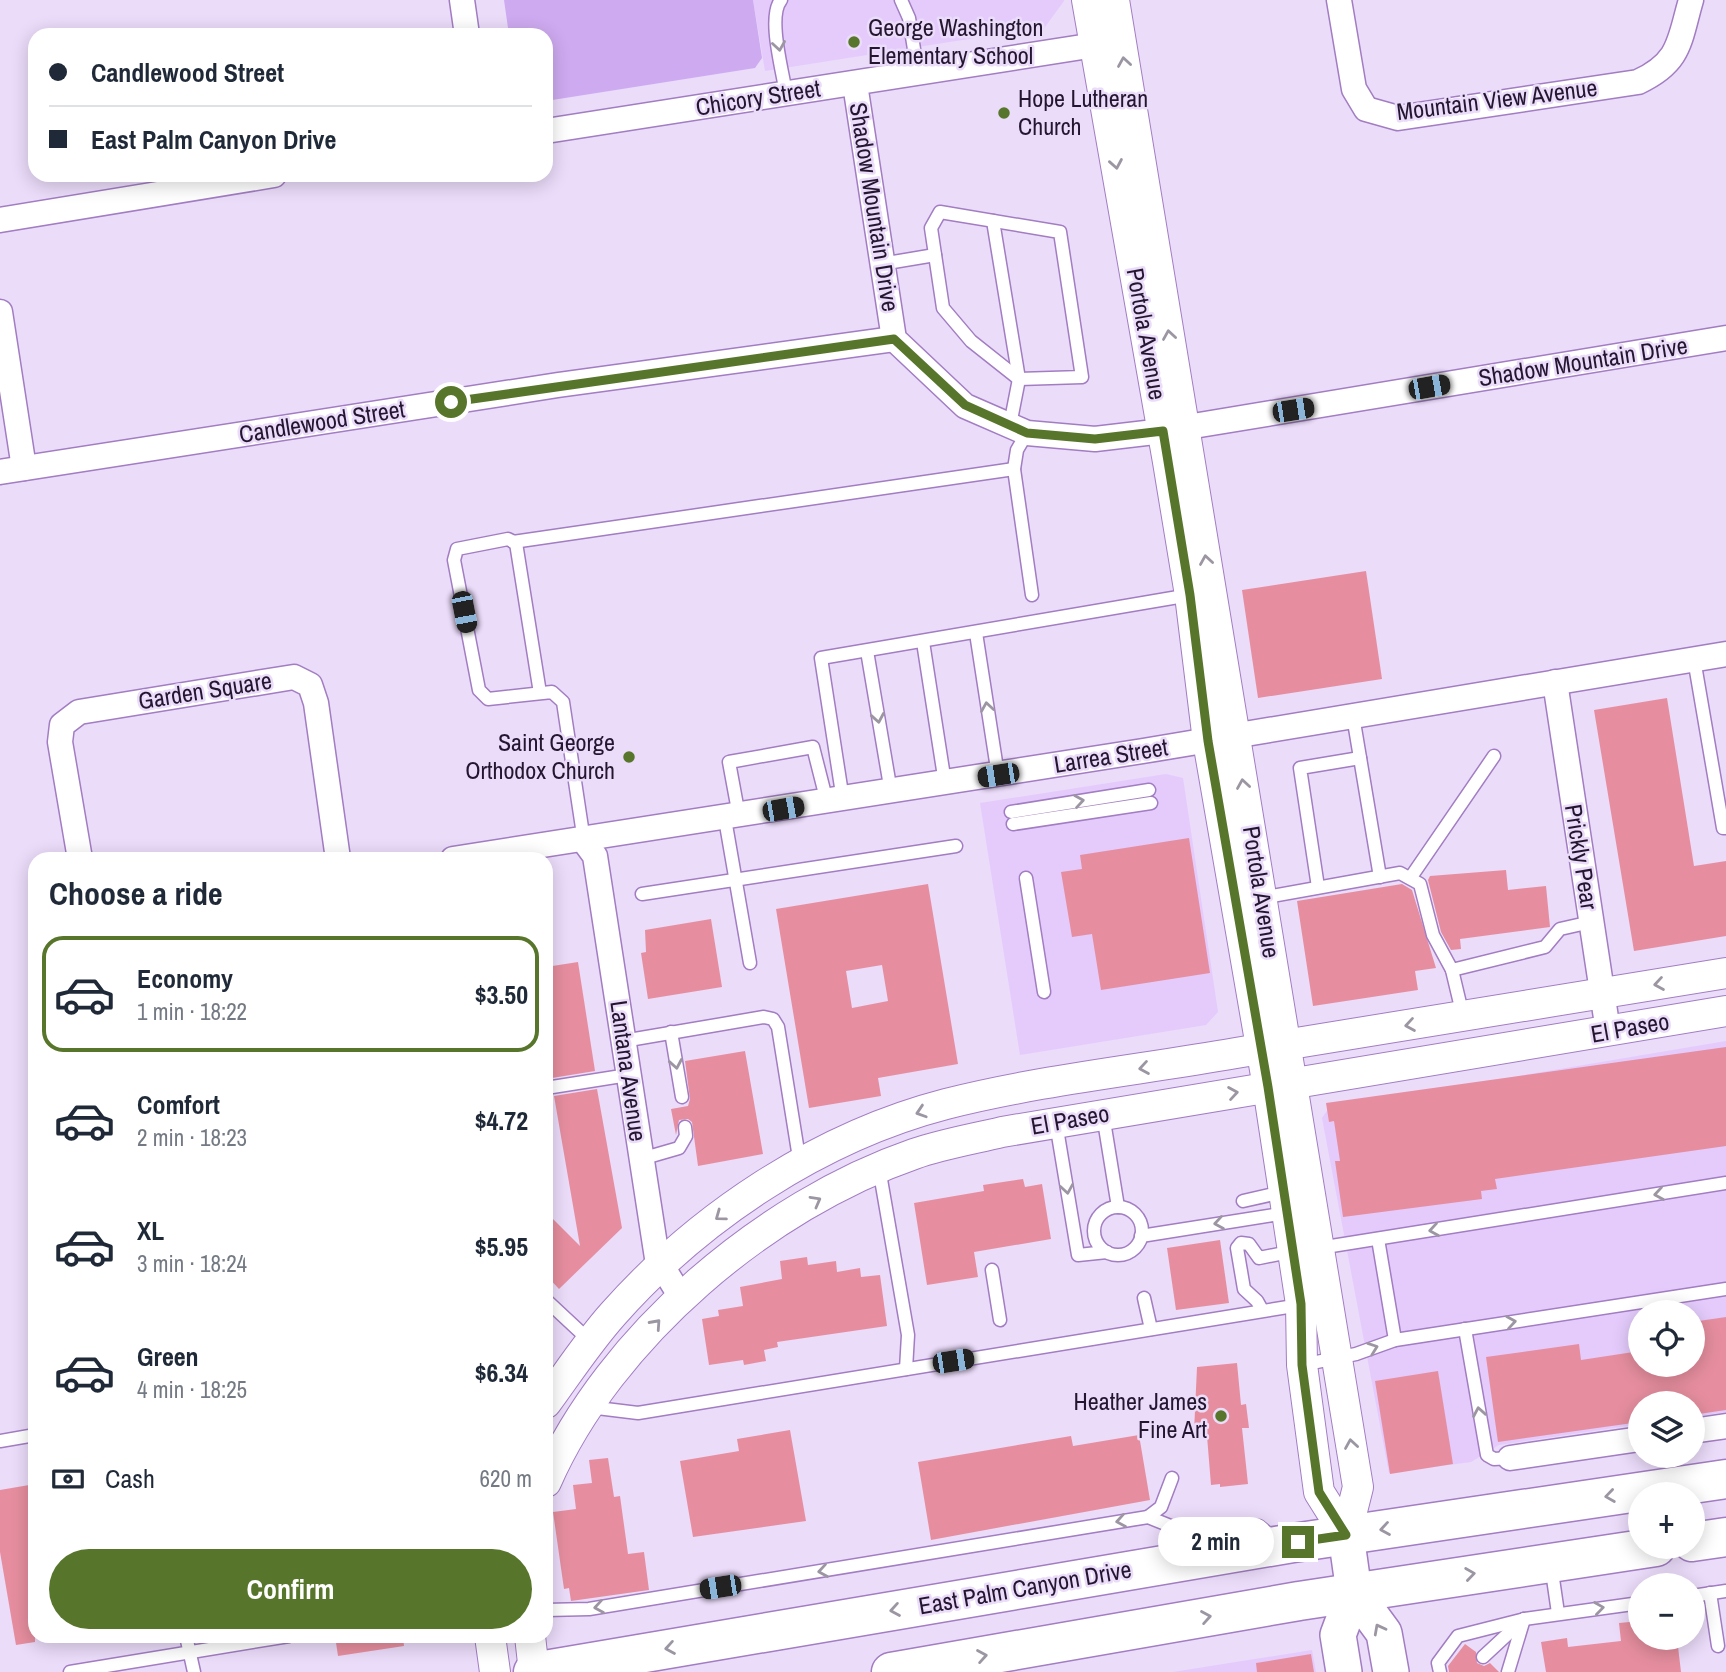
<!DOCTYPE html>
<meta charset="utf-8">
<style>
body{margin:0;font-family:"Archivo Narrow",sans-serif;background:#f2f2f3;color:#1f2937;height:100vh;display:flex;flex-direction:column;font-size:26px;white-space:nowrap}
*{box-sizing:border-box;margin:0}
p{font-size:23px;color:#747a83}
.icon{flex:none;width:38px;height:38px;fill:none;stroke:currentColor;stroke-width:2;stroke-linecap:round;stroke-linejoin:round}
.map{position:relative;flex:1;overflow:hidden}
.side{position:absolute;left:28px;top:852px;width:525px;height:791px;display:flex;flex-direction:column;background:#fff;border-radius:21px;box-shadow:0 4px 18px #0003}
.side>*{flex:none}
.banner{position:absolute;left:28px;top:28px;width:525px;height:154px;border-radius:21px;box-shadow:0 4px 18px #0003;display:grid;align-content:center;height:154px;padding:0 21px;background:#fff}
.fabs{position:absolute;left:1628px;top:1300px;display:grid;gap:14px}
.fabs a{display:grid;place-items:center;width:77px;height:77px;border-radius:50%;background:#fff;box-shadow:0 4px 18px #0003;font-size:35px}
.end{position:absolute;width:32px;height:32px;margin:-16px;border:9px solid #58762b;background:#fff;box-shadow:0 0 0 4px #fff}
.from{border-radius:50%}
.bubble{position:absolute;height:49px;border-radius:24px;background:#fff;box-shadow:0 4px 18px #0003;font-size:23px;font-weight:800;line-height:49px;text-align:center}
.car{position:absolute;width:21px;height:42px;margin:-21px -10px;border-radius:9px;box-shadow:0 0 5px 2px #0007;background:linear-gradient(#222 24%,#8ab4d8 0 40%,#222 0 76%,#8ab4d8 0 86%,#222 0)}
.banner b{display:flex;align-items:center;gap:24px;height:66px;font-size:26px}
.banner b+b{border-top:2px solid #e0e1e3}
.banner i{width:18px;height:18px;background:#1f2937}
ul{padding:0;list-style:none}
li{display:flex;align-items:center;gap:21px;height:116px;margin:0 14px 10px;padding:0 7px;border:4px solid transparent;border-radius:21px}
li div{flex:1}
li b{display:block;font-size:26px}
li em{font-style:normal;font-weight:800}
li.current{border-color:#58762b}
li>.icon{width:63px;height:63px;stroke-width:1.5}
h2{padding:0 21px;font-size:32px;line-height:84px}
.pay{display:flex;align-items:center;gap:18px;height:77px;padding:0 21px;font-size:26px}
.pay p{margin-inline-start:auto}
.button{display:flex;gap:14px;margin-top:auto;padding:14px 21px}
.button a{flex:1;height:80px;border-radius:42px;background:#58762b;color:#fff;font-size:28px;font-weight:800;line-height:80px;text-align:center}
.map>svg:first-child{display:block}
.built{fill:#e4cbfc;fill-rule:evenodd}
.green{fill:#ceaaf0}
.building{fill:#e68e9f;fill-rule:evenodd}
.lines{fill:none;stroke-linecap:round;stroke-linejoin:round}
.service-casing{stroke:#a27dc2;stroke-width:15}
.minor-casing{stroke:#a27dc2;stroke-width:27}
.tertiary-casing{stroke:#a27dc2;stroke-width:32}
.secondary-casing{stroke:#a27dc2;stroke-width:38}
.primary-casing{stroke:#a27dc2;stroke-width:41}
.service{stroke:#fff;stroke-width:12}
.minor{stroke:#fff;stroke-width:24}
.tertiary{stroke:#fff;stroke-width:30}
.secondary{stroke:#fff;stroke-width:35}
.primary{stroke:#fff;stroke-width:38}
.oneway{stroke:#9c96a2}
.route{stroke:#58762b;stroke-width:9}
.poi-dot{fill:#58762b;stroke:#ebdcfa;stroke-width:2.5}
.labels{text-anchor:middle;stroke-width:5;stroke-linejoin:round;paint-order:stroke}
.poi-label{font-size:24px;fill:#241631;stroke:#ebdcfa;text-anchor:start}
.street-label{font-size:24px;fill:#241631;stroke:#ebdcfa}
</style>
<div class="map">
<svg width="1726" height="1672" viewBox="0 0 1726 1672">
<rect width="100%" height="100%" fill="#ebdcfa"/>
<!-- built -->
<g class="built">
<polygon points="753,0 1064,0 1064,1 1045,27 765,71"/>
<polygon points="1166,774 1183,778 1218,1012 1206,1025 1020,1055 980,803"/>
<path d="M 1726,1041 L 1726,1412 L 1692,1417 L 1692,1404 L 1640,1404 L 1640,1424 L 1499,1445 L 1471,1462 L 1389,1473 L 1322,1118 L 1329,1108 ZM 1640,1312 L 1692,1312 L 1692,1365 L 1640,1365 Z"/>
<polygon points="1312,1650 1316,1672 1173,1672"/>
</g>
<!-- green -->
<polygon class="green" points="504,0 753,0 762,58 755,68 546,101 546,35 509,35"/>
<!-- building -->
<g class="building">
<polygon points="1366,571 1382,679 1258,698 1242,590"/>
<polygon points="1667,698 1694,866 1726,861 1726,936 1634,951 1594,710"/>
<polygon points="1189,838 1210,973 1101,990 1092,934 1072,937 1061,872 1082,869 1080,855"/>
<polygon points="1506,870 1508,890 1546,886 1550,927 1460,939 1461,949 1451,950 1441,932 1428,880 1430,876"/>
<path d="M 928,884 L 958,1064 L 878,1078 L 881,1096 L 809,1108 L 776,909 ZM 882,965 L 888,1001 L 852,1008 L 846,971 Z"/>
<polygon points="1402,884 1412,890 1436,968 1415,971 1418,990 1313,1006 1297,901"/>
<polygon points="711,919 722,987 648,999 641,953 646,952 645,930"/>
<polygon points="578,962 595,1071 552,1078 546,1041 546,967"/>
<polygon points="1726,1047 1726,1146 1495,1179 1497,1189 1481,1191 1482,1199 1343,1217 1335,1161 1340,1161 1334,1121 1329,1122 1326,1103"/>
<polygon points="745,1051 763,1154 698,1166 692,1122 688,1119 679,1120 676,1135 671,1109 688,1106 690,1099 685,1061"/>
<polygon points="597,1089 622,1228 559,1289 546,1275 546,1212 580,1246 554,1096"/>
<polygon points="1023,1179 1025,1187 1042,1184 1051,1239 974,1252 978,1277 927,1285 914,1203 984,1191 983,1185"/>
<polygon points="1220,1240 1229,1303 1176,1310 1167,1248"/>
<polygon points="807,1257 808,1265 836,1261 837,1272 860,1268 861,1277 880,1275 887,1326 777,1342 778,1347 764,1350 766,1361 744,1365 743,1360 709,1365 702,1319 719,1316 718,1310 743,1306 740,1287 782,1279 780,1261"/>
<polygon points="1726,1317 1726,1410 1692,1415 1692,1404 1640,1404 1640,1422 1498,1442 1486,1357 1579,1344 1581,1360 1640,1351 1640,1365 1692,1365 1692,1322"/>
<polygon points="1237,1363 1241,1405 1246,1404 1249,1428 1242,1428 1248,1484 1220,1487 1220,1484 1211,1485 1207,1436 1194,1432 1197,1367"/>
<polygon points="1438,1371 1453,1464 1390,1474 1375,1381"/>
<polygon points="790,1430 806,1521 693,1537 680,1461 739,1451 737,1439"/>
<polygon points="1139,1435 1150,1500 931,1540 918,1462 1071,1436 1073,1446"/>
<polygon points="608,1458 614,1497 620,1496 628,1554 644,1552 649,1590 571,1601 569,1588 564,1589 553,1512 576,1509 573,1485 592,1483 589,1460"/>
<polygon points="35,1484 35,1642 16,1645 0,1552 0,1490"/>
<polygon points="1640,1621 1640,1638 1677,1638 1681,1672 1546,1672 1541,1642 1567,1638 1568,1647 1621,1641 1619,1623"/>
<polygon points="335,1636 403,1636 404,1646 338,1656"/>
<polygon points="1465,1644 1476,1652 1477,1663 1484,1666 1490,1663 1499,1672 1449,1672 1448,1666"/>
<polygon points="1311,1654 1314,1672 1257,1672 1256,1663"/>
</g>
<g class="lines">
<!-- service casing -->
<g class="service-casing">
<g id="service">
<path d="M 781,0 C 767,17 783,72 786,94"/>
<polyline points="901,0 909,18 918,74"/>
<polygon points="940,212 1060,232 1082,377 1019,379 971,341 943,308 931,228"/>
<polyline points="993,221 1019,379 1010,425"/>
<polyline points="881,264 935,255"/>
<polyline points="1027,433 1017,450 1014,469 1032,595"/>
<polyline points="513,542 1014,469"/>
<polyline points="976,633 998,775"/>
<polyline points="923,642 945,783"/>
<polyline points="867,651 891,792"/>
<polyline points="1694,659 1723,828 1726,828"/>
<polyline points="540,693 516,543 508,539 457,549 454,560 479,690 488,699 552,692 563,702 584,841"/>
<polyline points="1353,716 1380,877"/>
<polyline points="843,800 821,658 1190,595"/>
<polyline points="1011,812 1149,790"/>
<polyline points="739,816 729,762 813,747 827,802"/>
<polyline points="725,819 750,963"/>
<polyline points="1013,824 1151,803"/>
<polyline points="1411,877 1494,756"/>
<polyline points="1026,878 1044,992"/>
<polyline points="1318,887 1300,768 1360,758"/>
<polyline points="642,894 956,846"/>
<polyline points="1261,898 1400,873 1420,884 1433,935 1452,970 1463,1016"/>
<polyline points="1452,970 1545,947 1560,929 1591,922"/>
<polyline points="671,1032 682,1097"/>
<polyline points="623,1041 764,1017 773,1019 778,1027 800,1164"/>
<polyline points="546,1088 628,1075"/>
<polyline points="1103,1115 1118,1207"/>
<polyline points="1056,1123 1078,1255 1107,1252"/>
<polyline points="641,1159 679,1148 686,1136 685,1127"/>
<polyline points="879,1168 908,1335 906,1369"/>
<polyline points="1243,1201 1283,1192"/>
<circle cx="1118" cy="1231" r="24"/>
<polyline points="1141,1236 1286,1213"/>
<polyline points="1378,1239 1395,1340"/>
<polyline points="1319,1248 1726,1183"/>
<polyline points="992,1270 1000,1320"/>
<polyline points="1144,1298 1151,1329"/>
<polyline points="546,1300 590,1341"/>
<polyline points="1262,1310 1257,1301 1244,1289 1237,1248 1241,1243 1249,1244 1259,1258 1294,1251"/>
<polyline points="1465,1329 1487,1455 1494,1459 1510,1458"/>
<polyline points="1302,1365 1356,1354 1395,1340 1726,1289"/>
<polyline points="589,1407 638,1413 1300,1305"/>
<polyline points="0,1441 35,1435"/>
<polyline points="1148,1517 1161,1507 1172,1478"/>
<polyline points="1551,1565 1558,1613"/>
<polyline points="1710,1593 1718,1646"/>
<polyline points="1692,1596 1726,1591"/>
<polyline points="546,1610 589,1609 1148,1517 1188,1533 1259,1526 1275,1539"/>
<polyline points="186,1636 194,1672"/>
<polyline points="1483,1657 1524,1619 1640,1603"/>
<polyline points="70,1672 289,1636"/>
<polyline points="1440,1672 1438,1663 1458,1636 1521,1620"/>
<polyline points="1508,1672 1524,1619"/>
</g>
</g>
<!-- minor casing -->
<g class="minor-casing">
<g id="minor">
<polyline points="462,0 467,35"/>
<path d="M 1339,0 L 1354,89 L 1366,109 L 1398,118 L 1638,82 C 1681,62 1679,41 1691,0"/>
<polyline points="855,84 894,339 965,406 1027,433 1095,439 1163,431 1726,338"/>
<polyline points="546,131 1095,45"/>
<polyline points="0,220 274,175"/>
<polyline points="0,312 24,468"/>
<polyline points="0,472 558,385 894,339"/>
<polyline points="1555,682 1608,1031"/>
<polyline points="584,841 595,856 657,1258 681,1297"/>
<polyline points="80,859 60,742 62,725 79,712 294,677 310,685 316,703 338,859"/>
<polyline points="453,859 1143,751 1726,654"/>
<polyline points="1692,1431 1726,1426"/>
<polyline points="1510,1458 1640,1439"/>
</g>
</g>
<!-- tertiary casing -->
<g class="tertiary-casing">
<g id="tertiary">
<polyline points="1087,0 1168,462 1190,595 1208,741 1268,1087 1301,1304 1302,1365 1319,1492 1346,1535"/>
<polyline points="1114,0 1358,1487 1346,1535"/>
<path d="M 546,1403 C 568,1373 588,1342 613,1314 C 699,1217 819,1137 946,1104 C 1041,1080 1139,1070 1236,1053 C 1399,1026 1562,1000 1726,973"/>
<path d="M 546,1482 C 610,1336 766,1205 914,1154 C 943,1144 973,1139 1002,1132 L 1726,1011"/>
<polyline points="490,1636 495,1672"/>
<polyline points="530,1636 534,1672"/>
</g>
</g>
<!-- secondary casing -->
<g class="secondary-casing">
<g id="secondary">
<polyline points="1346,1535 1354,1592 1384,1633 1391,1672"/>
<polyline points="1344,1672 1338,1635 1354,1592"/>
</g>
</g>
<!-- primary casing -->
<g class="primary-casing">
<g id="primary">
<polyline points="1692,1542 1726,1537"/>
<polyline points="533,1672 1293,1543 1726,1479"/>
<polyline points="891,1672 1299,1601 1656,1547"/>
</g>
</g>
<!-- service -->
<use href="#service" class="service"/>
<!-- minor -->
<use href="#minor" class="minor"/>
<!-- tertiary -->
<use href="#tertiary" class="tertiary"/>
<!-- secondary -->
<use href="#secondary" class="secondary"/>
<!-- primary -->
<use href="#primary" class="primary"/>
</g>
<!-- one-way arrows -->
<defs><path id="oneway-chevron" d="M-2-3.5L2.5 0L-2 3.5" fill="none" stroke-width="1.6" stroke-linecap="round" stroke-linejoin="round" transform="scale(1.75)"/></defs>
<g class="oneway">
<use href="#oneway-chevron" transform="translate(779 46) rotate(81)"/>
<use href="#oneway-chevron" transform="translate(1124 62) rotate(-99)"/>
<use href="#oneway-chevron" transform="translate(1116 164) rotate(80)"/>
<use href="#oneway-chevron" transform="translate(1169 335) rotate(-99)"/>
<use href="#oneway-chevron" transform="translate(1206 560) rotate(-99)"/>
<use href="#oneway-chevron" transform="translate(987 707) rotate(-99)"/>
<use href="#oneway-chevron" transform="translate(878 718) rotate(80)"/>
<use href="#oneway-chevron" transform="translate(1243 784) rotate(-99)"/>
<use href="#oneway-chevron" transform="translate(1079 801) rotate(-9)"/>
<use href="#oneway-chevron" transform="translate(1659 984) rotate(171)"/>
<use href="#oneway-chevron" transform="translate(1410 1025) rotate(171)"/>
<use href="#oneway-chevron" transform="translate(676 1064) rotate(80)"/>
<use href="#oneway-chevron" transform="translate(1144 1068) rotate(171)"/>
<use href="#oneway-chevron" transform="translate(1233 1093) rotate(-9)"/>
<use href="#oneway-chevron" transform="translate(921 1112) rotate(162)"/>
<use href="#oneway-chevron" transform="translate(1067 1189) rotate(81)"/>
<use href="#oneway-chevron" transform="translate(1659 1194) rotate(171)"/>
<use href="#oneway-chevron" transform="translate(816 1201) rotate(-29)"/>
<use href="#oneway-chevron" transform="translate(720 1216) rotate(144)"/>
<use href="#oneway-chevron" transform="translate(1219 1223) rotate(171)"/>
<use href="#oneway-chevron" transform="translate(1434 1230) rotate(171)"/>
<use href="#oneway-chevron" transform="translate(1511 1322) rotate(-9)"/>
<use href="#oneway-chevron" transform="translate(656 1324) rotate(-48)"/>
<use href="#oneway-chevron" transform="translate(1373 1348) rotate(-20)"/>
<use href="#oneway-chevron" transform="translate(1479 1412) rotate(-100)"/>
<use href="#oneway-chevron" transform="translate(1351 1444) rotate(-99)"/>
<use href="#oneway-chevron" transform="translate(1610 1496) rotate(172)"/>
<use href="#oneway-chevron" transform="translate(1121 1521) rotate(170)"/>
<use href="#oneway-chevron" transform="translate(1385 1529) rotate(171)"/>
<use href="#oneway-chevron" transform="translate(823 1571) rotate(171)"/>
<use href="#oneway-chevron" transform="translate(1470 1574) rotate(-8)"/>
<use href="#oneway-chevron" transform="translate(599 1607) rotate(171)"/>
<use href="#oneway-chevron" transform="translate(1599 1608) rotate(-8)"/>
<use href="#oneway-chevron" transform="translate(895 1610) rotate(170)"/>
<use href="#oneway-chevron" transform="translate(1206 1617) rotate(-10)"/>
<use href="#oneway-chevron" transform="translate(1379 1629) rotate(-118)"/>
<use href="#oneway-chevron" transform="translate(670 1648) rotate(170)"/>
<use href="#oneway-chevron" transform="translate(982 1656) rotate(-10)"/>
</g>
<g class="lines">
<!-- route -->
<polyline class="route" points="451,402 894,339 965,405 1027,433 1095,439 1163,431 1190,595 1208,741 1268,1087 1301,1304 1302,1365 1319,1492 1346,1535 1298,1542"/>
</g>
<!-- markers -->
<g class="poi-dot">
<circle cx="854" cy="42" r="7"/>
<circle cx="1004" cy="113" r="7"/>
<circle cx="629" cy="757" r="7"/>
<circle cx="1221" cy="1416" r="7"/>
</g>
<g class="labels">
<!-- poi labels -->
<g class="poi-label">
<text x="868" y="36">George Washington<tspan x="868" dy="28">Elementary School</tspan></text>
<text x="1018" y="107">Hope Lutheran<tspan x="1018" dy="28">Church</tspan></text>
<text x="615" y="751" text-anchor="end">Saint George<tspan x="615" dy="28">Orthodox Church</tspan></text>
<text x="1207" y="1410" text-anchor="end">Heather James<tspan x="1207" dy="28">Fine Art</tspan></text>
</g>
<!-- street labels -->
<g class="street-label">
<text transform="translate(758 98) rotate(-9)" y="8">Chicory Street</text>
<text transform="translate(1497 100) rotate(-7)" y="8">Mountain View Avenue</text>
<text transform="translate(874 207) rotate(81)" y="8">Shadow Mountain Drive</text>
<text transform="translate(1146 334) rotate(80)" y="8">Portola Avenue</text>
<text transform="translate(1583 362) rotate(-9)" y="8">Shadow Mountain Drive</text>
<text transform="translate(322 422) rotate(-9)" y="8">Candlewood Street</text>
<text transform="translate(205 691) rotate(-9)" y="8">Garden Square</text>
<text transform="translate(1111 756) rotate(-9)" y="8">Larrea Street</text>
<text transform="translate(1581 857) rotate(81)" y="8">Prickly Pear</text>
<text transform="translate(1261 892) rotate(81)" y="8">Portola Avenue</text>
<text transform="translate(1630 1028) rotate(-10)" y="8">El Paseo</text>
<text transform="translate(628 1071) rotate(82)" y="8">Lantana Avenue</text>
<text transform="translate(1070 1120) rotate(-10)" y="8">El Paseo</text>
<text transform="translate(1025 1588) rotate(-10)" y="8">East Palm Canyon Drive</text>
</g>
</g>
</svg>
<div class="fabs">
<a><svg class="icon" aria-label="locate" viewBox="0 0 24 24"><circle cx="12" cy="12" r="6"/><path d="M12 2v4M12 18v4M2 12h4M18 12h4"/></svg></a>
<a><svg class="icon" aria-label="layers" viewBox="0 0 24 24"><path d="M12 4l9 5-9 5-9-5zM3 14l9 5 9-5"/></svg></a>
<a>+</a>
<a>−</a>
</div>
<i class="end from" style="left:451px;top:402px"></i>
<i class="end" style="left:1298px;top:1542px"></i>
<div class="bubble" style="left:1158px;top:1517px;width:116px">2 min</div>
<i class="car" style="left:1429px;top:387px;rotate:80deg"></i>
<i class="car" style="left:1293px;top:410px;rotate:81deg"></i>
<i class="car" style="left:464px;top:612px;rotate:169deg"></i>
<i class="car" style="left:998px;top:775px;rotate:261deg"></i>
<i class="car" style="left:783px;top:809px;rotate:80deg"></i>
<i class="car" style="left:953px;top:1361px;rotate:81deg"></i>
<i class="car" style="left:720px;top:1587px;rotate:261deg"></i>
<div class="banner">
<b><i class="from"></i>Candlewood Street</b>
<b><i></i>East Palm Canyon Drive</b>
</div>
<section class="side">
<h2>Choose a ride</h2>
<ul>
<li class="current"><svg class="icon" aria-label="car" viewBox="0 0 24 24"><path d="M5 17H2v-5l4-1 3-4h7l3 4 3 1v5h-3M9 17h6M6 11h13"/><circle cx="7" cy="17" r="2"/><circle cx="17" cy="17" r="2"/></svg><div><b>Economy</b><p>1 min · 18:22</p></div><em>$3.50</em></li>
<li><svg class="icon" aria-label="car" viewBox="0 0 24 24"><path d="M5 17H2v-5l4-1 3-4h7l3 4 3 1v5h-3M9 17h6M6 11h13"/><circle cx="7" cy="17" r="2"/><circle cx="17" cy="17" r="2"/></svg><div><b>Comfort</b><p>2 min · 18:23</p></div><em>$4.72</em></li>
<li><svg class="icon" aria-label="car" viewBox="0 0 24 24"><path d="M5 17H2v-5l4-1 3-4h7l3 4 3 1v5h-3M9 17h6M6 11h13"/><circle cx="7" cy="17" r="2"/><circle cx="17" cy="17" r="2"/></svg><div><b>XL</b><p>3 min · 18:24</p></div><em>$5.95</em></li>
<li><svg class="icon" aria-label="car" viewBox="0 0 24 24"><path d="M5 17H2v-5l4-1 3-4h7l3 4 3 1v5h-3M9 17h6M6 11h13"/><circle cx="7" cy="17" r="2"/><circle cx="17" cy="17" r="2"/></svg><div><b>Green</b><p>4 min · 18:25</p></div><em>$6.34</em></li>
</ul>
<div class="pay"><svg class="icon" aria-label="cash" viewBox="0 0 24 24"><path d="M3 7h18v10H3z"/><circle cx="12" cy="12" r="2"/></svg>Cash<p>620 m</p></div>
<div class="button"><a>Confirm</a></div>
</section>
</div>
